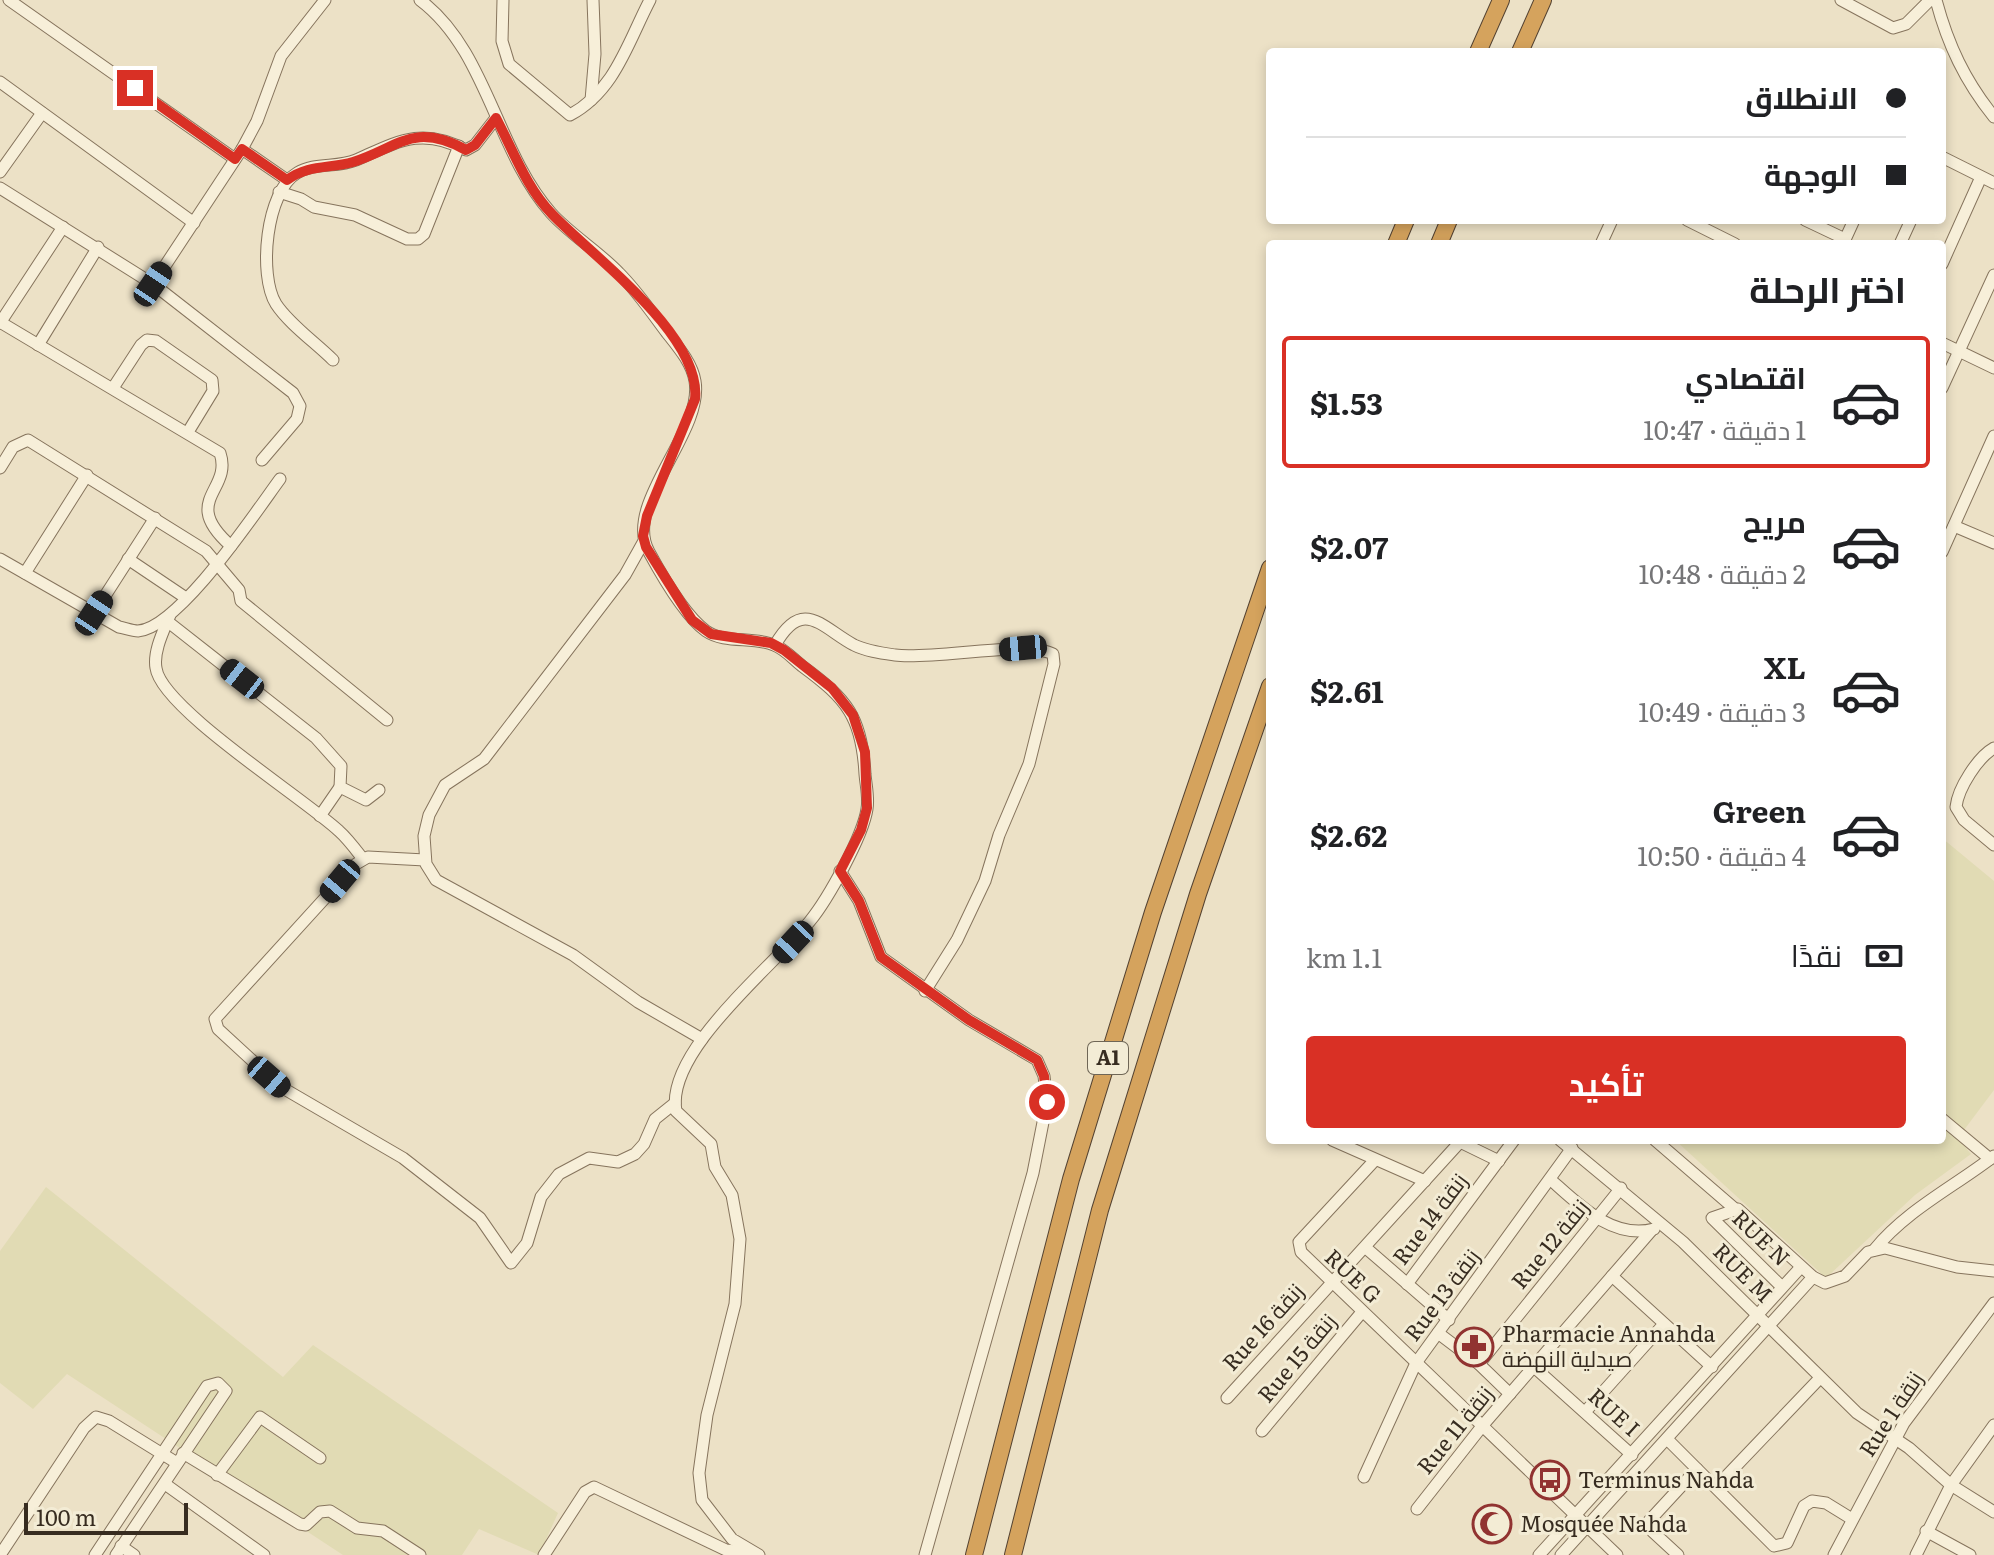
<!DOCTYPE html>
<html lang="ar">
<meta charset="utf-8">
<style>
body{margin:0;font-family:Literata,Cairo,serif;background:#f6f6f6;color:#202124;direction:rtl;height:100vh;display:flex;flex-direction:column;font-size:30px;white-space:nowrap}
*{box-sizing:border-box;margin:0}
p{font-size:26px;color:#757577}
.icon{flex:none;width:44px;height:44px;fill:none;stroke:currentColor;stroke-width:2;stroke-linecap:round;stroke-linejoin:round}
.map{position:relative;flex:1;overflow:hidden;direction:ltr}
.side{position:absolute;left:1266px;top:240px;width:680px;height:904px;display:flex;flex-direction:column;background:#fff;border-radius:8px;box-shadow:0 4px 12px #0003;direction:rtl}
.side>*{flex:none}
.guide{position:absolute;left:1266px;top:48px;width:680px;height:176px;border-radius:8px;box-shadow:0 4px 12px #0003;direction:rtl;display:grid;align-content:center;height:176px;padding:0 40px;background:#fff}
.scale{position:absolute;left:24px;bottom:20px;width:164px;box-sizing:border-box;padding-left:8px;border:4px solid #372c20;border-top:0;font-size:22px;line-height:28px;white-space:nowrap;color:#372c20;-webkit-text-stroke:6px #f3ecd5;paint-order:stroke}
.end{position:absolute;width:36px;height:36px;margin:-18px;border:10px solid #d93025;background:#fff;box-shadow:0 0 0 4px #fff}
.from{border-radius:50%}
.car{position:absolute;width:24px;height:48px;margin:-24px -12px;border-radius:10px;box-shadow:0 0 6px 2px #0007;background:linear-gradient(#222 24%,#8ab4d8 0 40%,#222 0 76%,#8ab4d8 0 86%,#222 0)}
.guide b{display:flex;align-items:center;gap:28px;height:76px;font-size:30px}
.guide b+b{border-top:2px solid #e0e0e0}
.guide i{width:20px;height:20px;background:#202124}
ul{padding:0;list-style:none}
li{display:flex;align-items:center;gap:24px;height:132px;margin:0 16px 12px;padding:0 24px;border:4px solid transparent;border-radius:8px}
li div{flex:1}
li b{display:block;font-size:30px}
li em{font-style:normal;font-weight:700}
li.on{border-color:#d93025}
li>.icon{width:72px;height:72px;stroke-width:1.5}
h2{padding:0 40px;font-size:36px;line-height:96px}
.pay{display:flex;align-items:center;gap:20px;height:88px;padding:0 40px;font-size:30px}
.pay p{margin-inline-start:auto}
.primary-button{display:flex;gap:16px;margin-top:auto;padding:16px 40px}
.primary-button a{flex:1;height:92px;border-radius:8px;background:#d93025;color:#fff;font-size:32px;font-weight:700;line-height:92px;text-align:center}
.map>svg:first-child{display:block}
.farmland{fill:#e1dbb4}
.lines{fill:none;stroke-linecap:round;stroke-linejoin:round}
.minor-casing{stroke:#86745d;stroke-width:13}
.highway-casing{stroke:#544231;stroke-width:18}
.minor{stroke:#f7efd9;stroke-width:11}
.highway{stroke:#d5a35d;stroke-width:16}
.route{stroke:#d93025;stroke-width:10}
.labels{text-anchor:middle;stroke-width:6;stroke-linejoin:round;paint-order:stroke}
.shield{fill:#f3ecd5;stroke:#6f6656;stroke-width:2}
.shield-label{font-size:20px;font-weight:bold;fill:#372c20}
.street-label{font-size:22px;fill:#372c20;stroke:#f3ecd5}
.poi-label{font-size:22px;fill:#372c20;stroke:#f3ecd5;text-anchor:start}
</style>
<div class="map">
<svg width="1994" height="1555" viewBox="0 0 1994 1555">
<rect width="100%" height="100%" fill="#ece1c6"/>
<!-- farmland -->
<g class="farmland">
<polygon points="1942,838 1994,881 1994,1090 1958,1138 1971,1154 1915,1195 1826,1278 1675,1140 1942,1140"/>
<polygon points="46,1187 283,1377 313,1345 558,1513 539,1555 479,1529 462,1555 343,1555 67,1374 33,1409 0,1383 0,1251"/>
</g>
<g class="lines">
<!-- minor casing -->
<g class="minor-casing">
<g id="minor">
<polyline points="9,0 235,159"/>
<path d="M 420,0 C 487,50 496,151 551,213 C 571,235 598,251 619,273 C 637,291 652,313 667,333 C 678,347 692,363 695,381 C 704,433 622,504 649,552 C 662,576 685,616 706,631 C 725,644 753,636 774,645 C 785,649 793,659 802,666 C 847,699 862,717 865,774 C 866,786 869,798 867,809 C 863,836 828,899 810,921 C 775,965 665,1051 676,1111 L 711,1144 L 715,1167 L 732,1195 L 740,1239 L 735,1304 L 707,1415 L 699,1473 L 702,1500 L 732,1539 L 759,1555"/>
<path d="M 503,0 L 502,41 L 509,64 L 570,115 C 615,91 628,42 650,0"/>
<polyline points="1841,0 1893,28 1906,24 1930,0"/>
<path d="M 1936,0 C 1948,45 1965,81 1994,117"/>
<polyline points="0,82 194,223"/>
<polyline points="591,100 595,54 593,0"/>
<polyline points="242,149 287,180"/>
<polyline points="1942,157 1994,183"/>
<polyline points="0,172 42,113"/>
<polyline points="0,188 153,284 293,393 300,406 297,419 262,460"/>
<polyline points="279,192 301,199 314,207 355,215 407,239 418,239 424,234 459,146"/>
<polyline points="1687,220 1735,244"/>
<polyline points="1805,220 1845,239"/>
<polyline points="1601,244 1612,220"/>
<polyline points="1843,244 1854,220"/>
<polyline points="1900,244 1911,220"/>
<polyline points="1942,264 1981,177"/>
<polyline points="153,284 242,149 257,121 281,56 325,0"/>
<path d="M 0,322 L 220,453 C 233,491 179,500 231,546"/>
<polyline points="0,323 63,227"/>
<polyline points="1942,343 1994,368"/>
<polyline points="38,345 98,247"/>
<path d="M 333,360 C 316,343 289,324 276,304 C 258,275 266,191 297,173 C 315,162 337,168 356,160 C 397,142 421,126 466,150 L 475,145 L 496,118"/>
<polyline points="113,388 141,345 147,340 156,341 212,380 213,391 188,432"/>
<polyline points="1942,388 1994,275"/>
<polyline points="0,468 13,447 28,440 206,551 239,590 241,601 387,720"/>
<polyline points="1954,526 1994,543"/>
<polyline points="644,541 625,575 484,759 445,785 429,815 424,836 426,864 436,880 573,955 638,1002 702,1039"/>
<polyline points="1942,552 1994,436"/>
<path d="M 0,559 L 119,627 C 125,628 132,631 138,631 C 179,628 255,513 280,479"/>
<polyline points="128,559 186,598"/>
<polyline points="25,573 87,475"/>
<polyline points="94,613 155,518"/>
<path d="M 170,615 C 164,630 153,651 156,668 C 161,708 305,799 339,831 C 348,839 356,850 363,859"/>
<polyline points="167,621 316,738 341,766 340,787 366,800 379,790"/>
<path d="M 775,645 C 803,596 822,628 854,645 C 866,651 881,653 895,655 C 934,660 1027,640 1053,654 L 1054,664 L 1029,764 L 999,835 L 985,881 L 957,940 L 925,991"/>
<path d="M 1994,748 C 1978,757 1958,788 1956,807 L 1964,820 L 1994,845"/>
<polyline points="320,816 340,787"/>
<polyline points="425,860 368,857 356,864 215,1019 218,1029 281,1087 403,1158 480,1218 511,1263 527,1243 541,1197 559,1174 589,1158 618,1162 635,1154 644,1144 655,1119 675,1103"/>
<polyline points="840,871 859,901 881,957 969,1020 1037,1060 1044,1076 1047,1102 1033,1173 925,1555"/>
<polyline points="1942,1119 1990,1159 1994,1156"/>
<polyline points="1332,1140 1425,1181"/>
<polyline points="1456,1140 1499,1161"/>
<polyline points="1560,1140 1683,1242 1857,1413 1909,1448 1951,1485 1994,1512"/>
<polyline points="1655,1140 1735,1209"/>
<polyline points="1375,1160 1299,1242 1301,1252 1617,1555"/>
<path d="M 1551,1180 C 1579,1205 1613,1240 1654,1229"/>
<polyline points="1366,1248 1449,1320"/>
<path d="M 1874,1250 C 1906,1211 1950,1189 1990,1159"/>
<polyline points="1612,1276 1712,1367"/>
<polyline points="1407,1284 1514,1140"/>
<polyline points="1782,1287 1712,1218 1738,1209 1813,1277 1825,1283 1845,1276 1868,1252 1885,1248 1957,1267 1994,1271"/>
<polyline points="1438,1333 1479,1364 1510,1394"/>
<polyline points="1479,1364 1621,1188"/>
<polyline points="1534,1367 1632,1455"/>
<polyline points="1227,1398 1460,1142"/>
<polyline points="1585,1412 1664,1324"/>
<polyline points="1262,1431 1362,1312"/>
<polyline points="1667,1439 1774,1546 1787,1543 1804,1506 1812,1501 1826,1503 1852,1519"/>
<polyline points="183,1453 300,1524 306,1525 320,1512 330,1511 357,1528 383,1531 420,1555"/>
<polyline points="217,1475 260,1417 320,1458"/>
<polyline points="1364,1477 1416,1363 1572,1148"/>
<polyline points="165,1484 264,1555"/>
<polyline points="1716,1487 1820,1378"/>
<polyline points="1417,1509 1483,1425 1651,1231"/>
<polyline points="1926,1531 1970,1555"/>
<polyline points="121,1546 134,1555"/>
<polyline points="0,1555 84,1428 96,1417 109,1421 177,1463"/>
<polyline points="95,1555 207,1386 218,1383 226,1391 116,1555"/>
<polyline points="544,1555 585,1492 594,1487 726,1550 754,1553"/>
<polyline points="1539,1555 1801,1267"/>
<polyline points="1561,1555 1813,1277"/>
<polyline points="1678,1555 1653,1532 1649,1521 1697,1469"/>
<polyline points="1834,1555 1904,1423 1994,1303"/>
<polyline points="1916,1555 1951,1485 1994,1425"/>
</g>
</g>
<!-- highway casing -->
<g class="highway-casing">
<g id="highway">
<polyline points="1478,52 1501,0"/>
<polyline points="1520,52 1543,0"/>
<polyline points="1396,244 1406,220"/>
<polyline points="1439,244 1449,220"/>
<polyline points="974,1555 1071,1179 1153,912 1270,568"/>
<polyline points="1013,1555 1100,1210 1198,894 1270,686"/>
</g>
</g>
<!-- minor -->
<use href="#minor" class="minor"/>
<!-- highway -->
<use href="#highway" class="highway"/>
</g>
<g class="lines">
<!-- route -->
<path class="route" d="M 135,88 L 235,159 L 242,149 L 287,180 C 309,164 329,169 353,162 C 398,148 413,121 466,150 L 475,145 L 496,118 C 513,150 526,187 552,214 C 592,256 702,335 695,399 L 647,516 L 643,536 L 646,547 L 692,620 L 711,634 L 771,643 L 784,650 L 832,688 L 853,715 L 865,752 L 867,808 L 861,830 L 840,871 L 859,901 L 881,957 L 969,1020 L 1037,1060 L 1044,1076 L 1047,1102"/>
</g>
<!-- icons -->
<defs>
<g id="pharmacy-ring" transform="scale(2)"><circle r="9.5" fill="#f3ecd5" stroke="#913331" stroke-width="1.5"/><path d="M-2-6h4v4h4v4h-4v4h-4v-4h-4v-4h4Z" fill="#913331"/></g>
<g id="bus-ring" transform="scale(2)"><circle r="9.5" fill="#f3ecd5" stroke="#913331" stroke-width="1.5"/><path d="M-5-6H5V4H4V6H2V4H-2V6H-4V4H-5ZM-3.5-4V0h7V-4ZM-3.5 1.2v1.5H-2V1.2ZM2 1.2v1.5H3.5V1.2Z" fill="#913331"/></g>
<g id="mosque-ring" transform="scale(2)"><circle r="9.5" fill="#f3ecd5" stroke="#913331" stroke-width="1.5"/><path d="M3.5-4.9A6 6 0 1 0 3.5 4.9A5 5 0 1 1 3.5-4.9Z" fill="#913331"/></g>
</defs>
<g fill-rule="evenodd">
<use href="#pharmacy-ring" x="1474" y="1347"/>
<use href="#bus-ring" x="1550" y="1480"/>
<use href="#mosque-ring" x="1492" y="1524"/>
</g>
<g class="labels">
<!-- shield labels -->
<rect class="shield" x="1088" y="1042" width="40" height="32" rx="6"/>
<g class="shield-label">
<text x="1108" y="1065">A1</text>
</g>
<!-- street labels -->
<g class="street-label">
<text transform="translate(1430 1219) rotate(-53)" y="8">Rue 14 زنقة</text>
<text transform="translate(1761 1238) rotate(44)" y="8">RUE N</text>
<text transform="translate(1550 1244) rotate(-51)" y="8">Rue 12 زنقة</text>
<text transform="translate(1743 1273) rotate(45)" y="8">RUE M</text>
<text transform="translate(1353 1276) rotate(43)" y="8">RUE G</text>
<text transform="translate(1442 1295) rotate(-53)" y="8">Rue 13 زنقة</text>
<text transform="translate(1263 1327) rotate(-48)" y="8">Rue 16 زنقة</text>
<text transform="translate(1297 1358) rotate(-50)" y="8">Rue 15 زنقة</text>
<text transform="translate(1614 1412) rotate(42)" y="8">RUE I</text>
<text transform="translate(1891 1414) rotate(-57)" y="8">Rue 1 زنقة</text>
<text transform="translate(1455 1430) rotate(-51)" y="8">Rue 11 زنقة</text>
</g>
<!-- poi labels -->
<g class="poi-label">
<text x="1502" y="1342">Pharmacie Annahda<tspan x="1502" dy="25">صيدلية النهضة</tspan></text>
<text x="1578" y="1488">Terminus Nahda</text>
<text x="1520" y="1532">Mosquée Nahda</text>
</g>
</g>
</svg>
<div class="scale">100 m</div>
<i class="end from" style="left:1047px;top:1102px"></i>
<i class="end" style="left:135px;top:88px"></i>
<i class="car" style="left:153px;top:284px;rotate:34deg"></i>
<i class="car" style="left:94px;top:613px;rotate:33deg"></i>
<i class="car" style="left:1023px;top:648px;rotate:265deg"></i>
<i class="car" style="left:242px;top:679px;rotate:308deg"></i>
<i class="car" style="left:340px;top:881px;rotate:220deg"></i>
<i class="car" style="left:793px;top:942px;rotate:223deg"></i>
<i class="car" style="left:269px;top:1077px;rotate:131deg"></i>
<div class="guide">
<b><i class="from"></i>الانطلاق</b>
<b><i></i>الوجهة</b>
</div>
<section class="side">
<h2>اختر الرحلة</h2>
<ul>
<li class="on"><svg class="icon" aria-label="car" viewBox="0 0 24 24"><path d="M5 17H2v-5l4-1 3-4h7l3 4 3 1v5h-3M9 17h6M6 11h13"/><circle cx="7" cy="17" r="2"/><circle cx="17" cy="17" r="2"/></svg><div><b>اقتصادي</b><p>1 دقيقة · 10:47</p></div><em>$1.53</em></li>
<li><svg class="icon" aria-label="car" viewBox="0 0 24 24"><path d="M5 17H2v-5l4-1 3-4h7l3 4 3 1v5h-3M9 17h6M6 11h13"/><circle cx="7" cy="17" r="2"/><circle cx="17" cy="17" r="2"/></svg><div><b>مريح</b><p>2 دقيقة · 10:48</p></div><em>$2.07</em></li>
<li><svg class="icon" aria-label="car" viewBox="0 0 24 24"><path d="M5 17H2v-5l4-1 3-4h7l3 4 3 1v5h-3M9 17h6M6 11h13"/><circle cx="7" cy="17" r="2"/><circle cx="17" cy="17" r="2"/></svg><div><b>XL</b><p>3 دقيقة · 10:49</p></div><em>$2.61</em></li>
<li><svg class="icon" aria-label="car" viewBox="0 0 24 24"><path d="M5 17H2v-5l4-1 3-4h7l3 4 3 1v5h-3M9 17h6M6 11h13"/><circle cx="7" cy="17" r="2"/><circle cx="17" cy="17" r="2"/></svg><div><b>Green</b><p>4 دقيقة · 10:50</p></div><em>$2.62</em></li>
</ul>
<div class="pay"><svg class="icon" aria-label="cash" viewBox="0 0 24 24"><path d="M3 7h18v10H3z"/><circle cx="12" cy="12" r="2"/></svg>نقدًا<p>1.1 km</p></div>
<div class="primary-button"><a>تأكيد</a></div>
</section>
</div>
